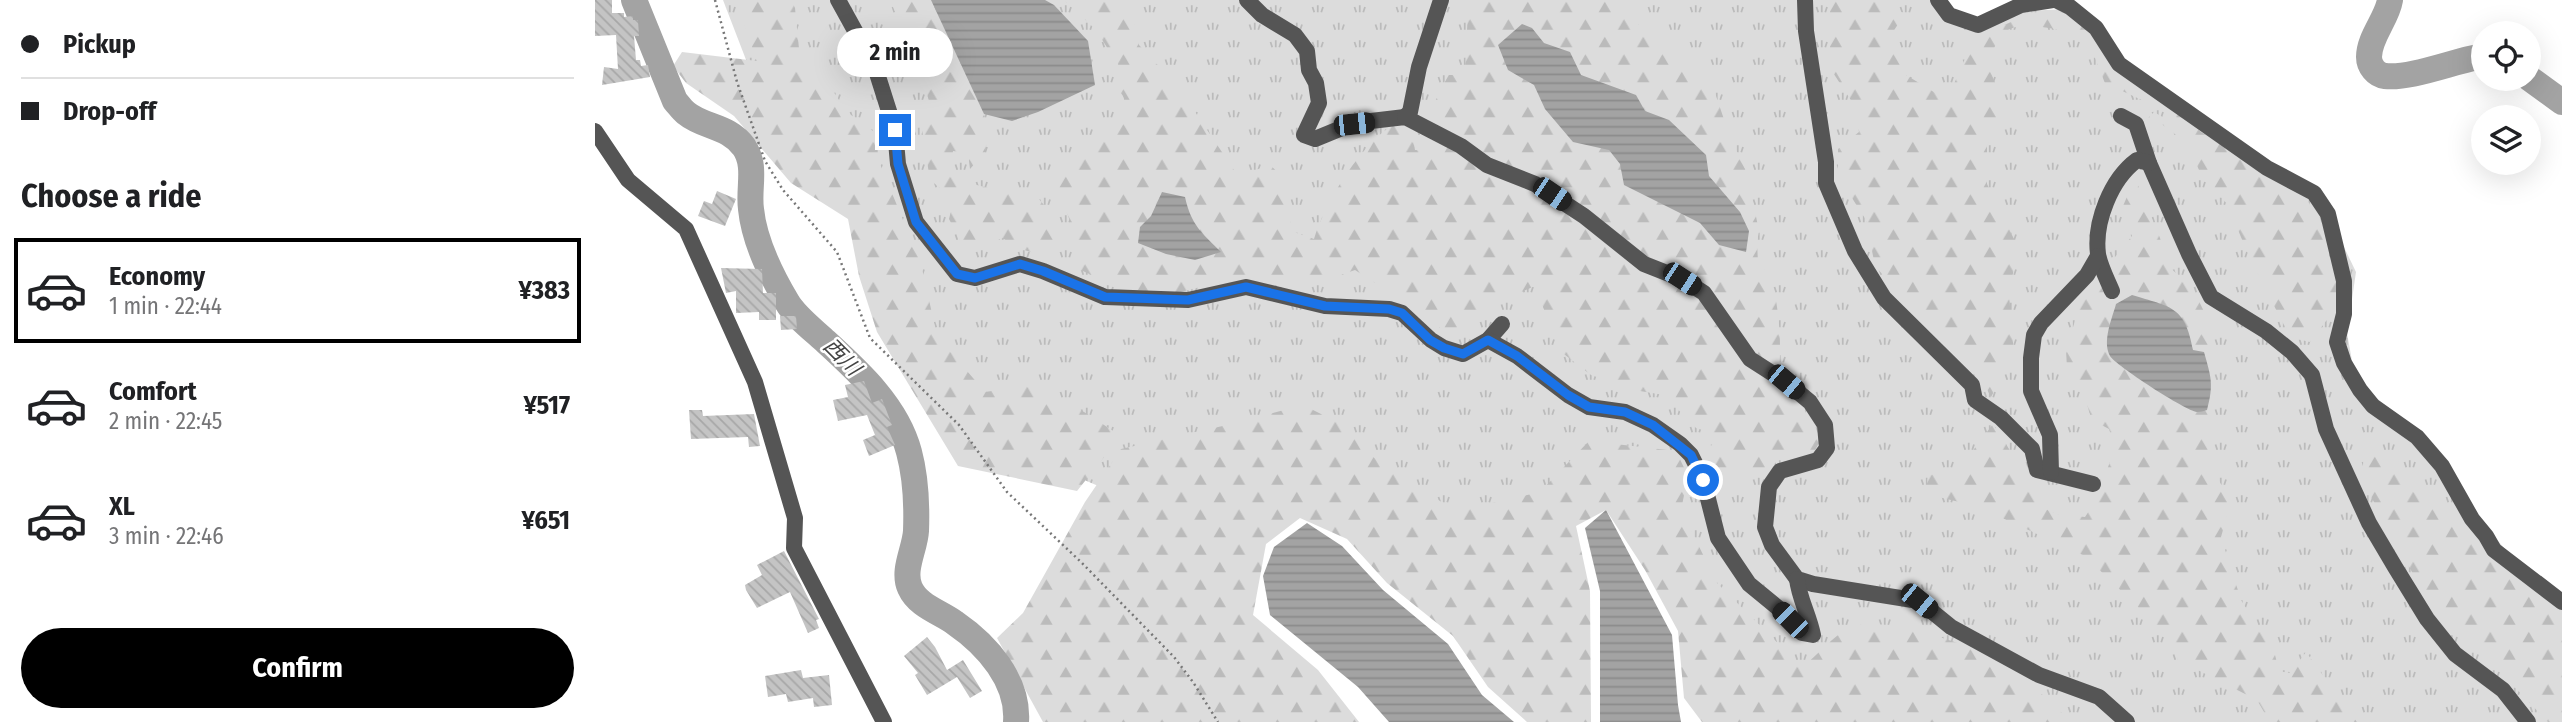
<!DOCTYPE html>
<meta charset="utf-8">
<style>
body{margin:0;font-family:"Fira Sans Condensed","Noto Sans JP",sans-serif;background:#f2f2f2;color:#202124;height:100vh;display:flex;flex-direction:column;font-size:26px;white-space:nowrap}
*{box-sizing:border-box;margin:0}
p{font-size:23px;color:#757577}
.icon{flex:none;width:38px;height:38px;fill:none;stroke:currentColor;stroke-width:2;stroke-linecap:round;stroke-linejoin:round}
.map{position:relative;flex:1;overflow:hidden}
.side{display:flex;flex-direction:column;background:#fff;width:595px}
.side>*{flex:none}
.top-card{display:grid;align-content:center;height:154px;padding:0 21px;background:#fff}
.tools{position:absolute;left:1876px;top:21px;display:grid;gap:14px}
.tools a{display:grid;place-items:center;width:70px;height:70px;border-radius:50%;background:#fff;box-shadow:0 7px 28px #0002;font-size:35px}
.end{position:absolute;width:32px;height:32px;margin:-16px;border:9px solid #1a73e8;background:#fff;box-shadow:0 0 0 4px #fff}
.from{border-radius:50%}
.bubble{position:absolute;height:49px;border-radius:24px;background:#fff;box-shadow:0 7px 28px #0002;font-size:23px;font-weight:700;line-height:49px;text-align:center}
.car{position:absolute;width:21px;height:42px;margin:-21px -10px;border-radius:9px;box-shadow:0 0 5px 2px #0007;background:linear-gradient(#222 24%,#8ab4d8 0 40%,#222 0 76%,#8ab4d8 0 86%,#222 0)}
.top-card b{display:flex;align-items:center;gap:24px;height:66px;font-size:26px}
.top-card b+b{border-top:2px solid #e0e0e0}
.top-card i{width:18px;height:18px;background:#202124}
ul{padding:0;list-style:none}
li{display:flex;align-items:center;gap:21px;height:105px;margin:0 14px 10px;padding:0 7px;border:4px solid transparent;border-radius:0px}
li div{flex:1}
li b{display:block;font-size:26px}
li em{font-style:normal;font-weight:700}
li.on{border-color:#000}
li>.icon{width:63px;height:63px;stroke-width:1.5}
h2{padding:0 21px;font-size:32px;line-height:84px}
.button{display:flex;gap:14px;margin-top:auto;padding:14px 21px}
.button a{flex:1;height:80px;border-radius:42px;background:#000;color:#fff;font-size:28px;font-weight:700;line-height:80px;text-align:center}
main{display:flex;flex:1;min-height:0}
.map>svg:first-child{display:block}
.grass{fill:url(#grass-tufts)}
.forest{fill:url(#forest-firs)}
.water{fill:url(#water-rules)}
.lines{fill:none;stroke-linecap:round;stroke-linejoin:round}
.river{stroke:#a3a3a3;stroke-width:26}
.building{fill:url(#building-back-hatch)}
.path{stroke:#777;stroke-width:2.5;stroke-dasharray:2 3.5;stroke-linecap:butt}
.minor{stroke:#555;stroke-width:16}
.route{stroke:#1a73e8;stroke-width:9}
.labels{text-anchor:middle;stroke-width:5;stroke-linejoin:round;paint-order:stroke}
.water-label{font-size:21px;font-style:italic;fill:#444;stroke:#fff}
</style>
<main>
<section class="side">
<div class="top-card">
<b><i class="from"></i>Pickup</b>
<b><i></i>Drop-off</b>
</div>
<h2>Choose a ride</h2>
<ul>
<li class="on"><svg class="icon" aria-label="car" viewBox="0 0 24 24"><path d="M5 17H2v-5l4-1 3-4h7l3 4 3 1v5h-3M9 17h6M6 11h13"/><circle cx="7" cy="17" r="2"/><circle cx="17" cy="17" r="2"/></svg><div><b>Economy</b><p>1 min · 22:44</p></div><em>¥383</em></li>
<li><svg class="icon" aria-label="car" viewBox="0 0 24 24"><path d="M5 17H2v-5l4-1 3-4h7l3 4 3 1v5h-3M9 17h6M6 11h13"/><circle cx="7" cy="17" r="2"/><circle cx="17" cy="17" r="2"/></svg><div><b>Comfort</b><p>2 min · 22:45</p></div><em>¥517</em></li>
<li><svg class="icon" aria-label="car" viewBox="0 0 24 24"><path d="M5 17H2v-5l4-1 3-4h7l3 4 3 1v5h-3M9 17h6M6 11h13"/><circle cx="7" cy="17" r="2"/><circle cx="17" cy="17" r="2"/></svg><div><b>XL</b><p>3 min · 22:46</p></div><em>¥651</em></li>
</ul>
<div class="button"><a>Confirm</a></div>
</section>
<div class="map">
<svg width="1967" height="722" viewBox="0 0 1967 722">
<defs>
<pattern id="grass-tufts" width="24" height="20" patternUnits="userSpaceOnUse" patternTransform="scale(1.75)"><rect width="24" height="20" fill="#dcdcdc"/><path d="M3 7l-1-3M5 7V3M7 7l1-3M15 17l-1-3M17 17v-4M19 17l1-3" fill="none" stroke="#bbb"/></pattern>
<pattern id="forest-firs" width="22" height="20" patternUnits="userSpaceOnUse" patternTransform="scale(1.75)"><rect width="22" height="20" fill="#dcdcdc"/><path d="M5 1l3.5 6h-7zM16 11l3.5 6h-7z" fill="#bbb"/></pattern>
<pattern id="water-rules" width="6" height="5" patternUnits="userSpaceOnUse" patternTransform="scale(1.75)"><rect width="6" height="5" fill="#a3a3a3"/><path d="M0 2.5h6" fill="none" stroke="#8b8b8b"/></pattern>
<pattern id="building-back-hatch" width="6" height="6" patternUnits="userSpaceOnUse" patternTransform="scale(1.75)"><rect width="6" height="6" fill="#c4c4c4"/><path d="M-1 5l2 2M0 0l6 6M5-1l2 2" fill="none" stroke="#a7a7a7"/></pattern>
</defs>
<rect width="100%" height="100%" fill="#fff"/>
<!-- grass -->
<polygon class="grass" points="128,0 1340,0 1367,27 1431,11 1469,9 1528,72 1722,191 1761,272 1752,333 1759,372 1769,389 1825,431 1856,467 1888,524 1917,557 1967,597 1967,722 1288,722 1165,690 1020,482 940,565 785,492 513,490 451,464 345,381 256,172 175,122"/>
<!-- forest -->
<g class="forest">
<polygon points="140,0 196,0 200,8 205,59 232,82 252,112 282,134 283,159 326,264 342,336 390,392 431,386 489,412 526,436 482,491 363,466 282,332 264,276 253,219 196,183 139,116 91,83 78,66 87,52 162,61"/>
<polygon points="295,0 336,0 389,114 393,136 390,152 375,169 373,153 358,151 356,165 363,180 397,189 411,185 443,198 460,218 464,235 463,260 429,250 407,238 388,248 367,244 354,219 359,199 335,180 326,123 334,101 324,67"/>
<path d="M 469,0 L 535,0 L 544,45 L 584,88 L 643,176 L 675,165 L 695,184 L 696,231 L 719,239 C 730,202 767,142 801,123 L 816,127 L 820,150 L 840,151 L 833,116 L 853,75 L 870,75 L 873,9 L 885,0 L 1023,0 L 1043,24 L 1098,65 L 1119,90 L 1135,137 L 1152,173 L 1164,231 L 1162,242 L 1163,263 C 1167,267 1172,270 1174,275 C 1185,300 1188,358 1182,385 L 1208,407 L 1225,441 L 1219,452 C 1188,463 1190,443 1170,479 L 1145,472 L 1117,478 L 1109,457 L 1123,435 L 1101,428 L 1069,395 L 1039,390 L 996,375 L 965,351 L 940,286 L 915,297 L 878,323 L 853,334 L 825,312 L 760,270 L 723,283 L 680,275 L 644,277 L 582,293 L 527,289 L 477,266 C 484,229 470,205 452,175 L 513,125 L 531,100 L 520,85 L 523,64 L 500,29 Z"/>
<path d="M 1235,0 L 1296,0 L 1309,15 L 1292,41 L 1311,75 L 1352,100 L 1379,38 L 1437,13 L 1469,12 L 1492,28 L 1606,132 L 1712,198 L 1740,271 L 1744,304 L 1715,342 L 1702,339 L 1689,325 L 1657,263 L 1632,204 L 1604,170 L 1593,145 L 1575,130 L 1559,119 L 1553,118 L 1559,112 L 1578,123 L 1585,121 L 1577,114 L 1510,83 C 1506,73 1498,49 1491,43 C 1478,30 1429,20 1413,30 C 1403,37 1397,52 1392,62 L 1404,93 L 1406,118 L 1392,145 L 1392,184 L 1423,247 L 1414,294 L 1419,355 L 1396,397 L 1381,369 L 1325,316 L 1280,266 L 1271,220 L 1243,176 L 1243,149 L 1264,132 L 1259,105 L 1235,68 Z"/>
<polygon points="1540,178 1565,238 1573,266 1597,287 1619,332 1618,470 1636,502 1626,537 1646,600 1680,655 1684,671 1695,673 1711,652 1762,722 1675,722 1662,700 1583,660 1577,640 1490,556 1381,506 1331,494 1333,474 1358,477 1398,424 1430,474 1444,486 1446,507 1462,514 1490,517 1502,499 1520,447 1514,429 1497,420 1483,377 1472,368 1471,350 1487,298 1537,236 1528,206"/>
<path d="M 708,405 L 748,425 L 789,468 L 862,511 L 945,492 L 994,441 L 1081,451 L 1093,476 L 1086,510 L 1122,583 L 1207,667 C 1222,656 1236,638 1252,629 C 1284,612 1378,645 1406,663 C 1433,680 1454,701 1477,722 L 1107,722 L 1089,698 L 1083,631 L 1050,570 L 1011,510 L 981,526 L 995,591 L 996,722 L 932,722 L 893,687 L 858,636 L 792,583 L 752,539 L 705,518 L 671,544 L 658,615 L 723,670 L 764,722 L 448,722 L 402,638 L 428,613 L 490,502 L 526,449 L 632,425 Z"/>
<polygon points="1770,435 1829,504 1861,518 1886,551 1967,616 1967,722 1953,722 1889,655 1836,607 1767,480"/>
</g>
<!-- water -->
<g class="water">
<polygon points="336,0 450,0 459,5 493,41 500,85 443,112 417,121 389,114"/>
<polygon points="927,24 937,28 949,43 975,52 986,75 1041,95 1050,111 1074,120 1111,155 1114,176 1145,212 1154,231 1151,252 1124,245 1105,223 1029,185 1025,164 1014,150 978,142 950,109 939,85 913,70 903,45"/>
<path d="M 567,192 L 590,197 C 596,225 607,233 626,252 L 600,260 L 571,254 L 543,243 L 545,227 L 556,216 Z"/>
<path d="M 1537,295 C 1575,307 1590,305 1598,350 L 1609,352 C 1616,377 1619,384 1612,410 C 1609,411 1605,412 1602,412 C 1591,411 1520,365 1515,356 C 1507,341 1517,319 1521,304 Z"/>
<polygon points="1011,510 1077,635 1083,705 1086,722 1005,722 1005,591 990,528"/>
<polygon points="712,523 747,546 788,590 853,644 887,695 919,722 794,722 763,687 675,615 668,576 679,547"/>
</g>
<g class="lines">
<!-- river -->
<g class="river">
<path d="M 39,0 L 80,101 C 83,104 87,110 91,113 C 109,128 133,125 149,147 C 162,166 153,188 156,209 C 159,240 176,275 192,302 C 200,316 217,329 229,340 C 263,371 302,406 314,452 C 321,478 322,504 321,531 C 320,549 307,570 315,588 C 323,606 345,612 360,623 C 392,645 424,681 421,722"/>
<path d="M 1795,0 C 1792,19 1774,37 1774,57 C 1774,66 1781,75 1790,76 C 1814,79 1857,62 1883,57 L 1888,59"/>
<polyline points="1934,78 1967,102"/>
</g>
</g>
<!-- building -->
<g class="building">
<polygon points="0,0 17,0 17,13 29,13 29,17 38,16 38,20 43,20 44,36 39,36 41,60 45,60 46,66 53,65 55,77 7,85 9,67 23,69 21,35 0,36"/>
<polygon points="122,191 141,199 130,226 103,216 109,201 117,204"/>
<polygon points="126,268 167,269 168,293 181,293 181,320 164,320 164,312 141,313 141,291 131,293"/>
<polygon points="185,316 201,316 202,329 186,330"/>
<polygon points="269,381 277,403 287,399 297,425 292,427 300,445 274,456 268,440 280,435 272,415 243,421 238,400 253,397 250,385"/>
<polygon points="94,410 107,410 108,416 159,414 165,446 154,447 153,437 96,439"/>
<polygon points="189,551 224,619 221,620 224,628 213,633 195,592 162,608 151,590 150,585 167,575 162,565"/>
<polygon points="332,637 340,647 352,670 368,660 387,691 375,698 362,677 332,695 320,675 323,673 309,656"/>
<polygon points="206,670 208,678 234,675 237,705 219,707 218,698 193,702 191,694 173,697 170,676"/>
</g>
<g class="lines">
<!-- path -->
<polyline class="path" points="120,0 142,82 170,161 188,190 242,252 275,338 364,425 412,492 487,563 579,657 598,682 623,722"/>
<!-- minor -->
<g class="minor">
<polyline points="243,0 280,67 300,130 303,164 321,222 362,274 380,278 425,264 448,271 510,297 593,300 651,287 730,306 794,309 807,313 836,340 849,348 868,354 893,340 907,324"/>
<polyline points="652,0 667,15 700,35 712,51 714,70 721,83 724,103 709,135 720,139 759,123 810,117 866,146 892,165 940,184 989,216 1049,264 1087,279 1109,293 1155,359 1191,382 1215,402 1230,425 1232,448 1223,460 1185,471 1174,487 1170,527 1177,545 1202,579 1218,584 1324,601 1356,627 1444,675 1504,697 1532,722"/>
<polyline points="1210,0 1211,31 1231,162 1231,183 1260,251 1289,298 1377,385 1380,400 1406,418 1437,449 1442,470 1498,484"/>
<polyline points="1343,0 1354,15 1383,25 1426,5 1458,0"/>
<polyline points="1461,0 1475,7 1501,28 1524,64 1672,168 1719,193 1733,214 1749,281 1749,314 1742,342 1749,363 1765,390 1778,406 1822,437 1847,466 1877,519 1891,536 1899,550 1967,602"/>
<polyline points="1526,116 1541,124 1554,163 1594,254 1616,297 1671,331 1697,352 1717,375 1731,429 1774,523 1800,567 1832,619 1860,654 1908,690 1933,722"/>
<polyline points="810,117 815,112 824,67 846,0"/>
<polyline points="0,131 33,180 91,229 160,382 200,518 199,548 289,722"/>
<path d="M 1517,291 C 1512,279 1505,266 1503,254 C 1499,222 1516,179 1542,160 L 1554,163"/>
<path d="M 893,340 L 922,356 L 973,395 L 994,407 L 1030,412 L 1058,425 L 1085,444 L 1096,455 L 1108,479 L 1123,538 L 1154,584 L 1182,607 L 1207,633 L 1218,635 C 1214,615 1204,598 1202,579"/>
<polyline points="1456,472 1455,435 1436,391 1436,358 1439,335 1446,323 1492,275 1503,256"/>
</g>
</g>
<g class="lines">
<!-- route -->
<polyline class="route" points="300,130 303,164 321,222 362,274 380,278 425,264 448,271 510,297 593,300 651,287 730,306 794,309 807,313 835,340 849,348 868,354 893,340 922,356 973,395 994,407 1030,412 1058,425 1096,455 1108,480"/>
</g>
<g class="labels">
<!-- water labels -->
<g class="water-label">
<text transform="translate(247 357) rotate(45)" y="7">西川</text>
</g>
</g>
</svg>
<div class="tools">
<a><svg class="icon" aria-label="locate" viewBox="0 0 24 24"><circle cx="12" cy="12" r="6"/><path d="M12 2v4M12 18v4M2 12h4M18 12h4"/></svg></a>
<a><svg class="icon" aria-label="layers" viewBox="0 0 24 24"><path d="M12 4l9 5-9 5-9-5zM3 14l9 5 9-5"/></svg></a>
</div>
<i class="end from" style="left:1108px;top:480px"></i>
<i class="end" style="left:300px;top:130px"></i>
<div class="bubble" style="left:242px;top:28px;width:116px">2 min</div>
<i class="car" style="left:759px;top:124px;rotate:84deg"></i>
<i class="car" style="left:957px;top:194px;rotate:124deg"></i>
<i class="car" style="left:1087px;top:279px;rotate:123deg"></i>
<i class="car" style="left:1191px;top:382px;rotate:130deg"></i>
<i class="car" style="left:1324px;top:601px;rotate:129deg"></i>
<i class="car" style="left:1195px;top:620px;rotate:315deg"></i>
</div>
</main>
